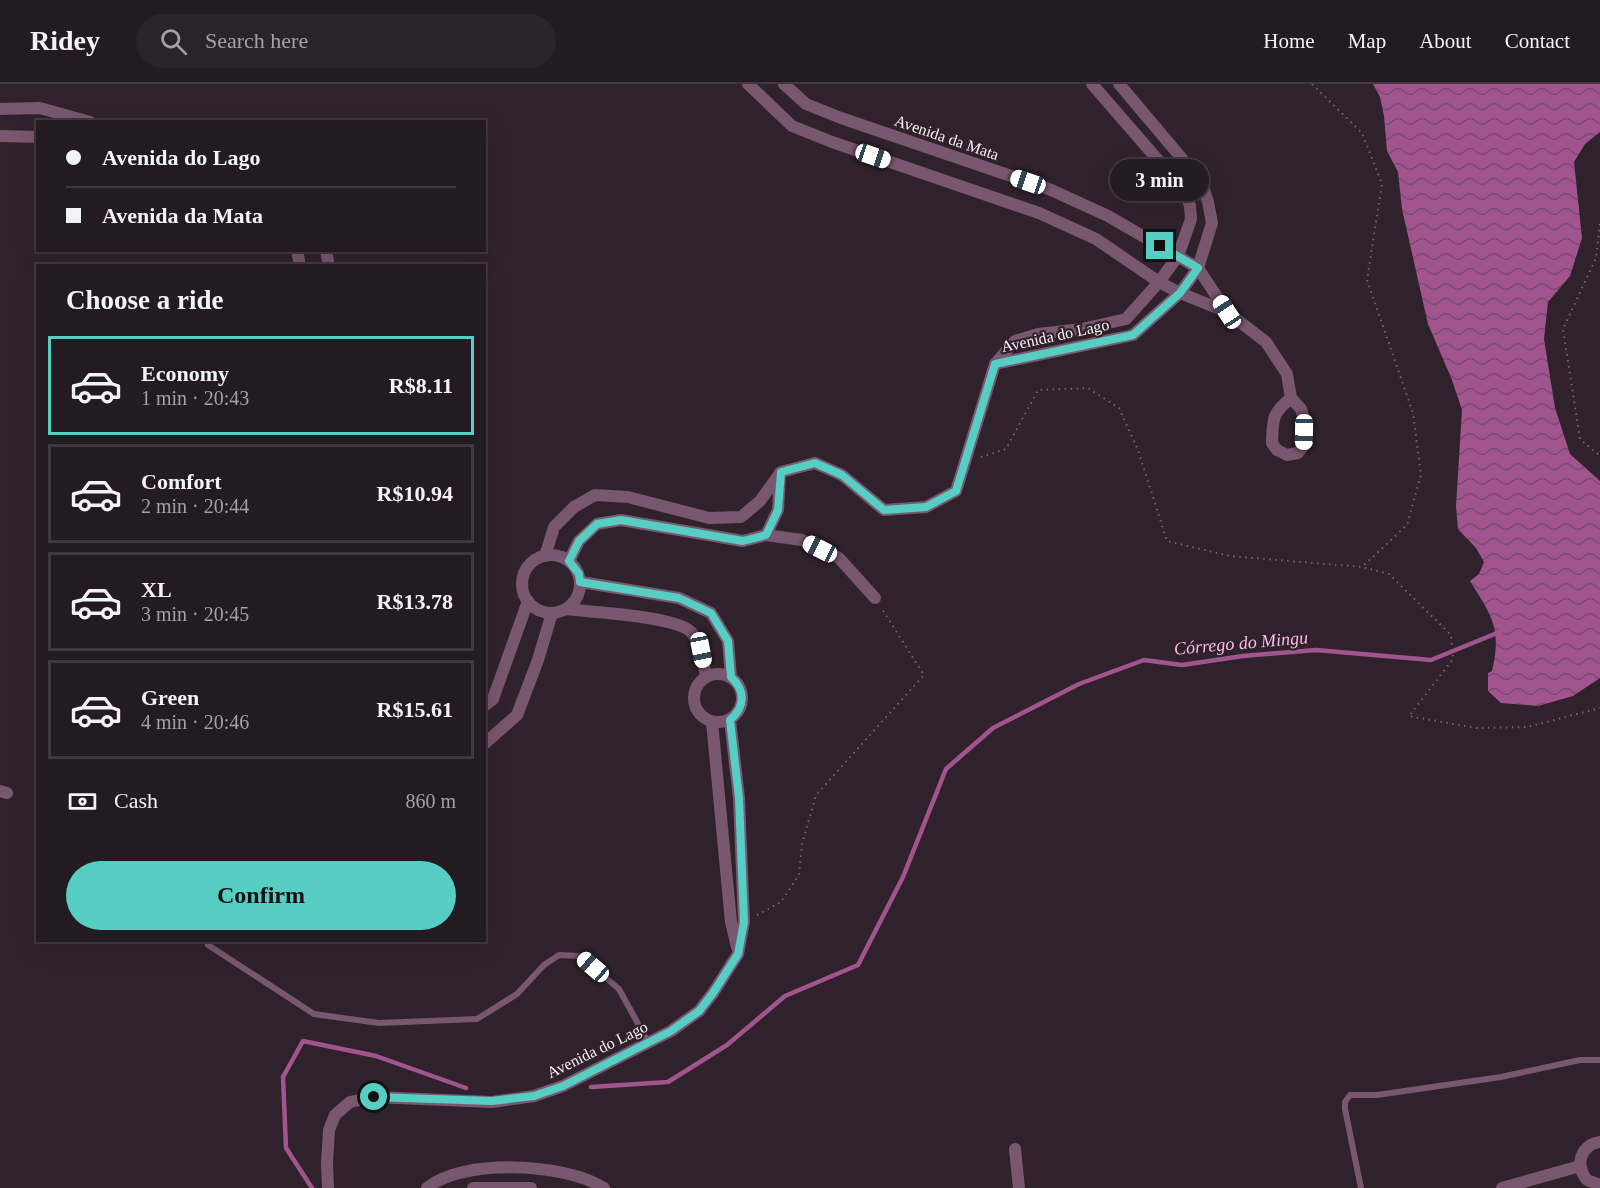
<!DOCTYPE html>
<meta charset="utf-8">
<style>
body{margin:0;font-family:Georgia,serif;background:#2c232a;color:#f1f3f6;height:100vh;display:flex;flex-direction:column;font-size:22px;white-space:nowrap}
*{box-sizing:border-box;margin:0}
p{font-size:20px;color:#a3a1a5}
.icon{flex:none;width:33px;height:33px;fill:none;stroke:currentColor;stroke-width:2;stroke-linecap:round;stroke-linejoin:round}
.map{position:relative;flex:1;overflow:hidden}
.drawer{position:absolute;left:36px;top:180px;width:450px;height:678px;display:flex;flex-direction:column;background:#241a21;border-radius:0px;box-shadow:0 6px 24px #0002,0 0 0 2px #41383f}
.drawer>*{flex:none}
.banner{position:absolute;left:36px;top:36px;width:450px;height:132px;border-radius:0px;box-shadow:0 6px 24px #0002,0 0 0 2px #41383f;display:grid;align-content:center;height:132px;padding:0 30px;background:#241a21}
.end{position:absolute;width:27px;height:27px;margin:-14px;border:8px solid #56cec3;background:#111;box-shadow:0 0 0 3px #111}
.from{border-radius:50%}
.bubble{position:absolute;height:42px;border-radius:21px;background:#241a21;box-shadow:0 6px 24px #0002,0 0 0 2px #41383f;font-size:20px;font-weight:800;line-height:42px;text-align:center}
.car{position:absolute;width:18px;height:36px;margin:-18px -9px;border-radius:8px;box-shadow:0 0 4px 2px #0007;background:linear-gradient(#fff 24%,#345 0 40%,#fff 0 76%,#345 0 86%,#fff 0)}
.banner b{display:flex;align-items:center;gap:21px;height:57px;font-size:22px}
.banner b+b{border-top:2px solid #41383f}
.banner i{width:15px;height:15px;background:#f1f3f6}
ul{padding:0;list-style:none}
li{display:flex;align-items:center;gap:18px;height:99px;margin:0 12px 9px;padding:0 18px;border:3px solid #41383f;border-radius:0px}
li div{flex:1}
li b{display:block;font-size:22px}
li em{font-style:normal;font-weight:800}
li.on{border-color:#56cec3}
li>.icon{width:54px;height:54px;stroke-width:1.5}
h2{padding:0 30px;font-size:27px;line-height:72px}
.pay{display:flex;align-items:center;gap:15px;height:66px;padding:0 30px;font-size:22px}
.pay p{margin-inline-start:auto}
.primary-button{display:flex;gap:12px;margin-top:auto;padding:12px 30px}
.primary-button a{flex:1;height:69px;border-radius:36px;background:#56cec3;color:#111;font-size:24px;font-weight:800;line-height:69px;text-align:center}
header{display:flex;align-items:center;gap:36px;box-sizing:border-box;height:84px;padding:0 30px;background:#241a21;border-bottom:2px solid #41383f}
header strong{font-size:28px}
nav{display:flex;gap:33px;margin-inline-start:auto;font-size:21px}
.search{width:420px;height:54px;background:#2c232a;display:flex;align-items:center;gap:15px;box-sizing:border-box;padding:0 21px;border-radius:33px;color:#a3a1a5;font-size:22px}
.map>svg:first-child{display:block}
.water{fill:url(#water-waves)}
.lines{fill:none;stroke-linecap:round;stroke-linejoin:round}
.stream{stroke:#a2548f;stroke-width:4.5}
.path{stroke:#746770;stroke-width:2;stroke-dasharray:1.5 4.5;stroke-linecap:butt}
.lane{stroke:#79576f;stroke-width:6}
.street{stroke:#79576f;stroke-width:12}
.route{stroke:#56cec3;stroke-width:8}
.labels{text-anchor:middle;stroke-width:4.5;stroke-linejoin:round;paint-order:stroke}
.street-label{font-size:16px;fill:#f9eff5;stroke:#30222c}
.water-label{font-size:18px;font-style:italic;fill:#fcbbe9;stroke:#30222c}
</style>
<header>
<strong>Ridey</strong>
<div class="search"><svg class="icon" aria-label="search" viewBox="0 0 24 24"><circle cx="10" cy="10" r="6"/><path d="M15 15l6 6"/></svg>Search here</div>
<nav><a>Home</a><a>Map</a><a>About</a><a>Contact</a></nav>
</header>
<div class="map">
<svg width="1600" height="1104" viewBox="0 0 1600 1104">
<defs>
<pattern id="water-waves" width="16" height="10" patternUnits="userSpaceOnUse" patternTransform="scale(1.5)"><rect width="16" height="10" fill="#a2548f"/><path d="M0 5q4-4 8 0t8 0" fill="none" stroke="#764e6c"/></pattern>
</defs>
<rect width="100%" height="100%" fill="#30222c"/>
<!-- water -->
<path class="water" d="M 1373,0 L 1600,0 L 1600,48 L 1585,60 L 1574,78 L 1582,154 L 1570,192 L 1548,218 L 1544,255 L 1555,324 L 1570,370 L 1600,397 L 1600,594 L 1573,612 L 1538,622 L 1501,619 L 1488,607 L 1488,589 L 1492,587 C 1502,545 1492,532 1470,497 L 1479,490 L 1484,478 L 1476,464 L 1458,445 L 1456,422 L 1462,326 L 1452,296 L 1428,240 L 1402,125 L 1398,88 L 1387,67 L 1384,32 L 1380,13 Z"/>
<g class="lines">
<!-- stream -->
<g class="stream">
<polyline points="591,1003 668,998 727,961 785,912 858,881 903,793 946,685 993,644 1079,600 1144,576 1182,581 1243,572 1316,566 1431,576 1502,547"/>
<polyline points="312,1104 286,1064 283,993 303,957 376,972 466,1004"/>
</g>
<!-- path -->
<g class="path">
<polyline points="1312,0 1362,49 1382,100 1367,196 1413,329 1421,391 1407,441 1362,483"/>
<polyline points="1600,140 1596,174 1563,245 1580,355 1600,372"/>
<polyline points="981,373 1006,365 1038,306 1088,304 1119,324 1138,366 1167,457 1230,472 1362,483 1389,490 1451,551 1453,575 1409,632 1476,644 1527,643 1600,624"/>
<polyline points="757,831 781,818 799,791 802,760 816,711 924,591 882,525"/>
</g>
<!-- lane -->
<g class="lane">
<polyline points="208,861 314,930 379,939 477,935 517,910 544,881 559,871 580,872 619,905 648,958"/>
<polyline points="1361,1104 1345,1025 1345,1018 1350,1011 1377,1011 1501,993 1580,976 1600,976"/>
</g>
<!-- street -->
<g class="street">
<path d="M 748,0 L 792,42 L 832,58 L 1039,129 L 1096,155 L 1159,198 L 1180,209 L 1227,228 L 1266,258 L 1287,290 L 1291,314 L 1301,325 L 1304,335 L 1304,361 L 1298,369 L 1287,371 L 1277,366 L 1272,359 C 1273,336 1271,330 1291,314"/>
<polyline points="784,0 806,20 841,34 1049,105 1108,132 1198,184 1227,228"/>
<polyline points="0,25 40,24 90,38"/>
<polyline points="0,52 38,53"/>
<polyline points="297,166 300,182"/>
<polyline points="326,166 329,182"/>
<polyline points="995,280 1133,251 1180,209 1198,184 1212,139 1208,118 1201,97 1119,0"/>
<polyline points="766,451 802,456 839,474 875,514"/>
<circle cx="551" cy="500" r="29"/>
<polyline points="545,472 554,443 574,423 595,411 628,413 709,434 741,433 760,417 781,388 815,379 842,391 884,426 926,423 956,407 995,280 1015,257 1038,250 1082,245 1126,235 1159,198 1178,172 1191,135 1190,122 1184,106 1092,0"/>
<polyline points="569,477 579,457 597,440 621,436 743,457 766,451 778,426 780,389"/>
<polyline points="581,498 679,514 711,529 728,557 731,593"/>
<path d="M 566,525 C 590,528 679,532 692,549 C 701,562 703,577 706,592"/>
<circle cx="718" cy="614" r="24"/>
<polyline points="484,622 493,615 528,517"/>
<polyline points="712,638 731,838 737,863"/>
<polyline points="484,660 517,631 538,576 552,529"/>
<polyline points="0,707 7,709"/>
<path d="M 1600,1058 C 1580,1061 1575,1081 1587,1096 L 1600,1101"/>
<polyline points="1015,1065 1019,1104"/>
<polyline points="328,1104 327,1079 329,1046 335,1031 350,1018 374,1013 492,1018 534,1012 563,1002 671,947 699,927 713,909 738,870 744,838 739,714 730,636"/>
<path d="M 427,1104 C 462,1074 566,1079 604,1104"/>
<polyline points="473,1104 531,1104"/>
<polyline points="1502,1104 1580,1082"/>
</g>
</g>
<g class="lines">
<!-- route -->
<path class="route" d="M 374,1013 L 492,1017 L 534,1012 L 563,1002 L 671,947 L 699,927 L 713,909 L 738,870 L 744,838 L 739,714 L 730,636 C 745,623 746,607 731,593 L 728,557 L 711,529 L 679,514 L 580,498 L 579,490 L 569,477 L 579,457 L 597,440 L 621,436 L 743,457 L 766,451 L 778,426 L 781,388 L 815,379 L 842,391 L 884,426 L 926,423 L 956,407 L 995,280 L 1133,251 L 1180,209 L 1198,184 L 1160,162"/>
</g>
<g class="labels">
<!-- street labels -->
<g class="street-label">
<text transform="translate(947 53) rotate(19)" y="6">Avenida da Mata</text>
<text transform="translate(1055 251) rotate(-12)" y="6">Avenida do Lago</text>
<text transform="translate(597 965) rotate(-26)" y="6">Avenida do Lago</text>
</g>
<!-- water labels -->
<g class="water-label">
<text transform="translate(1241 559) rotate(-5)" y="6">Córrego do Mingu</text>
</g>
</g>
</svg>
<i class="end from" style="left:374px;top:1013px"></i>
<i class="end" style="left:1160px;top:162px"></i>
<div class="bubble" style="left:1110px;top:75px;width:99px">3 min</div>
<i class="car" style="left:873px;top:72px;rotate:109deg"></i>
<i class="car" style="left:1028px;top:98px;rotate:289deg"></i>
<i class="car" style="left:1227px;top:228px;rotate:327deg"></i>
<i class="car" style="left:1304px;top:348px;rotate:181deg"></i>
<i class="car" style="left:820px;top:465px;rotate:297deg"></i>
<i class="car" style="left:701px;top:566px;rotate:169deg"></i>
<i class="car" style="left:593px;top:883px;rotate:311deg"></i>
<div class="banner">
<b><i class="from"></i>Avenida do Lago</b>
<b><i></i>Avenida da Mata</b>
</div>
<section class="drawer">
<h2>Choose a ride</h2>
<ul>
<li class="on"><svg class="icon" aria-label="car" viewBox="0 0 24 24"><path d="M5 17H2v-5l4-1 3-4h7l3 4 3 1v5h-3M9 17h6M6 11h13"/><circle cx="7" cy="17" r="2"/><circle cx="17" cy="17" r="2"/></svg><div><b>Economy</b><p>1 min · 20:43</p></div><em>R$8.11</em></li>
<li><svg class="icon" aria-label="car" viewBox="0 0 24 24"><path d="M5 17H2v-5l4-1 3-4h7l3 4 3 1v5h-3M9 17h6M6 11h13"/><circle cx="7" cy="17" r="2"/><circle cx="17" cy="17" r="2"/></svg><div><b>Comfort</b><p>2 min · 20:44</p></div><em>R$10.94</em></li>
<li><svg class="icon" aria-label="car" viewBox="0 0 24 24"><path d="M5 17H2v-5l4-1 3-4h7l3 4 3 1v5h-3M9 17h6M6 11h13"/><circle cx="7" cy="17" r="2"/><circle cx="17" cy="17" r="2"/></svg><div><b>XL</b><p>3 min · 20:45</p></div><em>R$13.78</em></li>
<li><svg class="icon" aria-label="car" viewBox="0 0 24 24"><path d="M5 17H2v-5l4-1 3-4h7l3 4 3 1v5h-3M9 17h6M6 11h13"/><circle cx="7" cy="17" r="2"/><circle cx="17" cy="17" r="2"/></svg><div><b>Green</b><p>4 min · 20:46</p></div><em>R$15.61</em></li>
</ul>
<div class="pay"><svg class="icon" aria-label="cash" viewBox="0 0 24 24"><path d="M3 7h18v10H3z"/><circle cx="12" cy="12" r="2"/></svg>Cash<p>860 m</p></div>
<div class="primary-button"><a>Confirm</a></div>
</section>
</div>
